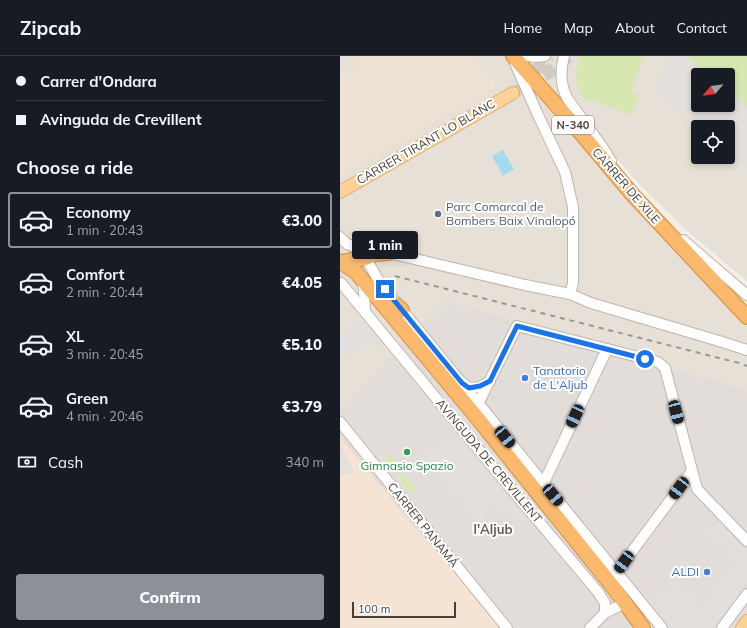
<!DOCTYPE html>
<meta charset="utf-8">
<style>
body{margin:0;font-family:Mulish,sans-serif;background:#242831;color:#f1f3f6;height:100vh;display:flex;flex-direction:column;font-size:15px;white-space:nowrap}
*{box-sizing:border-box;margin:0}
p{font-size:13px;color:#9ea1a6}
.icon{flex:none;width:22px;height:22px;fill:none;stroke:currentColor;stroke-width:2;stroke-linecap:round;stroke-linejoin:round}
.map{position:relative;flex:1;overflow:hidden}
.side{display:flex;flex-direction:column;background:#171b24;width:340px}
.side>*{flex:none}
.hud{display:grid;align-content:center;height:88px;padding:0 16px;background:#171b24}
.needle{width:26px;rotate:241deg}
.fabs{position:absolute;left:351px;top:12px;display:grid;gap:8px}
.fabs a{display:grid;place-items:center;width:44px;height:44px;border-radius:4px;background:#171b24;box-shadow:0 2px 6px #0003;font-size:20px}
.scale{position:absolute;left:12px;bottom:10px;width:104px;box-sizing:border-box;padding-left:4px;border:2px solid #473e37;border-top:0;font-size:11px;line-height:14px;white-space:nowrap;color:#473e37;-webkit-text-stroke:3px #fff;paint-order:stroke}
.end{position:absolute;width:18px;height:18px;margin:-9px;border:5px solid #1a73e8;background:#fff;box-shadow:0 0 0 2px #fff}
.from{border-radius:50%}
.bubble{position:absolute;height:28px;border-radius:4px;background:#171b24;box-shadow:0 2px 6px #0003;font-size:13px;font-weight:800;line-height:28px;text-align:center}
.car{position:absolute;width:12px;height:24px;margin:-12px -6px;border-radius:5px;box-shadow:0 0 3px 1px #0007;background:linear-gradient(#222 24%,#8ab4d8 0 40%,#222 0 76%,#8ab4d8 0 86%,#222 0)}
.hud b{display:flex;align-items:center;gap:14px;height:38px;font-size:15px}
.hud b+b{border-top:1px solid #363941}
.hud i{width:10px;height:10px;background:#f1f3f6}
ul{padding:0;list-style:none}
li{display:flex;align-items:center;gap:12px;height:56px;margin:0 8px 6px;padding:0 8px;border:2px solid transparent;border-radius:4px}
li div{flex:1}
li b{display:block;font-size:15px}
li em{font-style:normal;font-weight:800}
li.active{border-color:#8c9099}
li>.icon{width:36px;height:36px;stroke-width:1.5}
h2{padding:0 16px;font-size:18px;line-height:48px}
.pay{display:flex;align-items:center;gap:10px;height:44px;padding:0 16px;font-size:15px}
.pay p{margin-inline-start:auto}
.cta{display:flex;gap:8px;margin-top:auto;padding:8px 16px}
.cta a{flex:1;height:46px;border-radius:4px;background:#8c9099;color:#fff;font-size:16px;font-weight:800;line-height:46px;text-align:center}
header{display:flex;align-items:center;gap:24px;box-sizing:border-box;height:56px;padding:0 20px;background:#171b24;border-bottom:1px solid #363941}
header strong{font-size:19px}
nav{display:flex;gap:22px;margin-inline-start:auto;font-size:14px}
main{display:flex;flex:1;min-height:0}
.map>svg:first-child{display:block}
.residential{fill:#e7e0d6;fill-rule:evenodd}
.commercial{fill:#f5e3d4}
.industrial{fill:#e3ddd9}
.education{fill:#ece1d2}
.green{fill:#d6e7b2}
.parking{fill:#e2dfdd}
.water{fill:#a6daee}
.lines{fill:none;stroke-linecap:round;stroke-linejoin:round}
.major-tunnel{stroke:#d1cbc5;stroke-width:12;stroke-dasharray:12 6;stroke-linecap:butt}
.minor-casing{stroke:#bfb5ab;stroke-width:12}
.major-casing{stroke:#e0ad69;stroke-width:14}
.highway-casing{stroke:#d98b3c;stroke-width:16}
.minor{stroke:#fff;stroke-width:10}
.major{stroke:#fbd399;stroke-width:12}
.highway{stroke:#fab96d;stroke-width:14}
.rail{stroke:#979797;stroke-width:2;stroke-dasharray:5 5;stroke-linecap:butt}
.route{stroke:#1a73e8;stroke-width:5}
.service-dot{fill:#5c6f8a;stroke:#fff;stroke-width:1.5}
.shop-dot{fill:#3f7fe0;stroke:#fff;stroke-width:1.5}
.leisure-dot{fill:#2e9e5b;stroke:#fff;stroke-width:1.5}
.labels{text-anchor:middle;stroke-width:4;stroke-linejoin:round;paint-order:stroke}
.shield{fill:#fff;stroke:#7e7873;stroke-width:1}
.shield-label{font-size:11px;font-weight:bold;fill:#473e37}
.street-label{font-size:12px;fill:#473e37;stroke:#fff}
.service-label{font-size:12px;fill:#4e5e75;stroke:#fff;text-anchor:start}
.shop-label{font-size:12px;fill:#366cbe;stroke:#fff;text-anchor:start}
.leisure-label{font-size:12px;fill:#27864d;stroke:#fff}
.neighbourhood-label{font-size:13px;font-weight:bold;fill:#695b4e;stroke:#fff}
</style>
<header>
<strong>Zipcab</strong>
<nav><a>Home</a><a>Map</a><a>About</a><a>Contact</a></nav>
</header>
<main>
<section class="side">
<div class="hud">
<b><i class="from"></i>Carrer d'Ondara</b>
<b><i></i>Avinguda de Crevillent</b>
</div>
<h2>Choose a ride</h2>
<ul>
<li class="active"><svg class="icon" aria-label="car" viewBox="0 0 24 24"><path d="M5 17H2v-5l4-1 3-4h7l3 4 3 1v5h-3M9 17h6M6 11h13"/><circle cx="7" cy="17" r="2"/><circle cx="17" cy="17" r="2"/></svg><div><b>Economy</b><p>1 min · 20:43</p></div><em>€3.00</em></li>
<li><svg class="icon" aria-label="car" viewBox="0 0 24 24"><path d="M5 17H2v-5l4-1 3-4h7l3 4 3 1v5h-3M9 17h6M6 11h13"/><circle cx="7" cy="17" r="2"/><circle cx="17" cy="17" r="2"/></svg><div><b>Comfort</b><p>2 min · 20:44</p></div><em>€4.05</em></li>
<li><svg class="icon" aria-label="car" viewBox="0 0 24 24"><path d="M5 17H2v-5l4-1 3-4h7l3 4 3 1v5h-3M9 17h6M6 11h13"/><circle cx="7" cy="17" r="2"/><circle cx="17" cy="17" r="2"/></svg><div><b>XL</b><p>3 min · 20:45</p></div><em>€5.10</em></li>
<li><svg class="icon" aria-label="car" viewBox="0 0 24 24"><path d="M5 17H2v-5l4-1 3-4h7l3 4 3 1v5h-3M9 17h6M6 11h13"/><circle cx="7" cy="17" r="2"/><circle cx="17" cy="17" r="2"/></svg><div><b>Green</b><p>4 min · 20:46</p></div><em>€3.79</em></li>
</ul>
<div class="pay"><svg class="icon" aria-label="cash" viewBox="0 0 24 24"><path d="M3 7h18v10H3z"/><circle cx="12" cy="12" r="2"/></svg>Cash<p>340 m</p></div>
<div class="cta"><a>Confirm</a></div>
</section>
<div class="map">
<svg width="407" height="572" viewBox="0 0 407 572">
<rect width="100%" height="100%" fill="#f3eee8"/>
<!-- residential -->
<path class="residential" d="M 0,0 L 407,0 L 407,225 L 352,179 L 303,132 L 193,10 L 263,109 L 403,263 L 407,268 L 407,559 L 397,572 L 0,572 ZM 358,19 L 388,19 L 388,49 L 358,49 ZM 358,71 L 388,71 L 388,101 L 358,101 Z"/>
<!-- commercial -->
<polygon class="commercial" points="0,381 83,481 117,501 174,572 0,572"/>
<!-- industrial -->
<polygon class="industrial" points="106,244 407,334 407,559 397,572 174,572 117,501 83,481 0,381 0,355"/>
<!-- education -->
<polygon class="education" points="20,0 132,0 155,25 153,33 0,120 0,19 16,12 13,3"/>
<!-- green -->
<g class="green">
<polygon points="240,0 304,0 291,36 299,40 292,59 246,43 239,35 236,25 236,14"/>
<polygon points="346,0 407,0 407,52 388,36 388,19 368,19"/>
<polygon points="50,399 62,414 56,419 44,404"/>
<polygon points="64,418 76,433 71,437 59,422"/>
</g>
<!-- parking -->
<g class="parking">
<polygon points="328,0 346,0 369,19 358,19 358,49 388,49 388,35 407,51 407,109 388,93 388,71 361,71 316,33"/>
<polygon points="20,263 41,290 37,293 30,284 0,308 0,278"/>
<polygon points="115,378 185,461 183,463 146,449 138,469 127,454 127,450 107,424 103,419 98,420 84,403"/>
<polygon points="0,391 14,416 9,419 8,416 0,420"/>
<polygon points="379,464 407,495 407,525 373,572 331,572 315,553 332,528 361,552 398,501 369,479"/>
</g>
<!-- water -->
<polygon class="water" points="163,94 174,113 163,120 152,100"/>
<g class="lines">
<!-- major-tunnel -->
<g class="major-tunnel">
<polyline points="180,23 200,11 209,0"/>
<path d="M 173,37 C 192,26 214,17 229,0"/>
</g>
<!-- minor casing -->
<g class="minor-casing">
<g id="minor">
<polyline points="186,0 196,1 205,0"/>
<path d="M 224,0 C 220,15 220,28 227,42 L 263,92 L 271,105"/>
<polyline points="0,181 7,188 16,191 24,199 37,222 62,254 322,572"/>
<polyline points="343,184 407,239"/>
<polyline points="16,191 28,192 185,229 230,238 233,227 233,151 225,116 198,59 175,7"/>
<polyline points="22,225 24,233 25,256 158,417 258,536 265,547 265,557"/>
<polyline points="1,227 25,256"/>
<polyline points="230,238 251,247 379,285 407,294"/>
<polyline points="123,327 129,332 140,331 150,325"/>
<polyline points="138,348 177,270 318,306 325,312 357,433 407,485"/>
<polyline points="0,366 167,572"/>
<polyline points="201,433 267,293"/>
<polyline points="273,521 352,415"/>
<polyline points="250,572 265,557 285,547"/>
<polyline points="382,572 407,538"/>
</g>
</g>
<!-- major casing -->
<g class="major-casing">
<g id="major">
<polyline points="0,136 173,37"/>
<polyline points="402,572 407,565"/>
</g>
</g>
<!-- highway casing -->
<g class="highway-casing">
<g id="highway">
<polyline points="173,0 234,69 292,138 407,261"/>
<polyline points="0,206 15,215 139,364 269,526 285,547 303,572"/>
<polyline points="2,206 25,202 35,198 48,197"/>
<polyline points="44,239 62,254"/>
</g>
</g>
<!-- minor -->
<use href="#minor" class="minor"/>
<!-- major -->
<use href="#major" class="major"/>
<!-- highway -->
<use href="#highway" class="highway"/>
<!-- rail -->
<polyline class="rail" points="55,220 399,307 407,310"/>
</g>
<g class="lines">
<!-- route -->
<polyline class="route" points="45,233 62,254 122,327 129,332 140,330 150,325 177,270 305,303"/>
</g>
<!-- markers -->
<circle class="service-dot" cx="98" cy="158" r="4"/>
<g class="shop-dot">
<circle cx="185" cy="322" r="4"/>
<circle cx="367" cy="516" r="4"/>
</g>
<circle class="leisure-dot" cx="67" cy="396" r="4"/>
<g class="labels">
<!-- shield labels -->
<rect class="shield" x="212" y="60" width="42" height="18" rx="3"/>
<g class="shield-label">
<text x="233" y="73">N-340</text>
</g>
<!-- street labels -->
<g class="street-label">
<text transform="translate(86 86) rotate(-30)" y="4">CARRER TIRANT LO BLANC</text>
<text transform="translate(286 130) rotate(49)" y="4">CARRER DE XILE</text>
<text transform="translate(149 405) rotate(50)" y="4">AVINGUDA DE CREVILLENT</text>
<text transform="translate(83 469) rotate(51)" y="4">CARRER PANAMÁ</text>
</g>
<!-- service labels -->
<g class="service-label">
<text x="106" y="155">Parc Comarcal de<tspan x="106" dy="14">Bombers Baix Vinalopó</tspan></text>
</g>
<!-- shop labels -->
<g class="shop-label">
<text x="193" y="319">Tanatorio<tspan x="193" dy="14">de L'Aljub</tspan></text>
<text x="359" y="520" text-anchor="end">ALDI</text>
</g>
<!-- leisure labels -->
<g class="leisure-label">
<text x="67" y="414">Gimnasio Spazio</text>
</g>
<!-- neighbourhood labels -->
<g class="neighbourhood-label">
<text x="153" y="478">l'Aljub</text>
</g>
</g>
</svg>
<div class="fabs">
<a><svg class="needle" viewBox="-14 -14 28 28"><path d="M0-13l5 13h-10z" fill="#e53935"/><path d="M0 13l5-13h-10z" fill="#9ea1a6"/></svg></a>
<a><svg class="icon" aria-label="locate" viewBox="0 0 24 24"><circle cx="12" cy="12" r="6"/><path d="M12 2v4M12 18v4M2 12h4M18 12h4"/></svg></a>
</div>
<div class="scale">100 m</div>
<i class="end from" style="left:305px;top:303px"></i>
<i class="end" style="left:45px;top:233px"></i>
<div class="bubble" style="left:12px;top:175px;width:66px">1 min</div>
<i class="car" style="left:336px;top:356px;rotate:165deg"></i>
<i class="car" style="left:235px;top:360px;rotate:205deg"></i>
<i class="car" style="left:165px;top:381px;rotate:141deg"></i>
<i class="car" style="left:339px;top:432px;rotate:217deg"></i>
<i class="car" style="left:213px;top:439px;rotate:140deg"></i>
<i class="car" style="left:284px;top:506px;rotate:216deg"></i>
</div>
</main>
